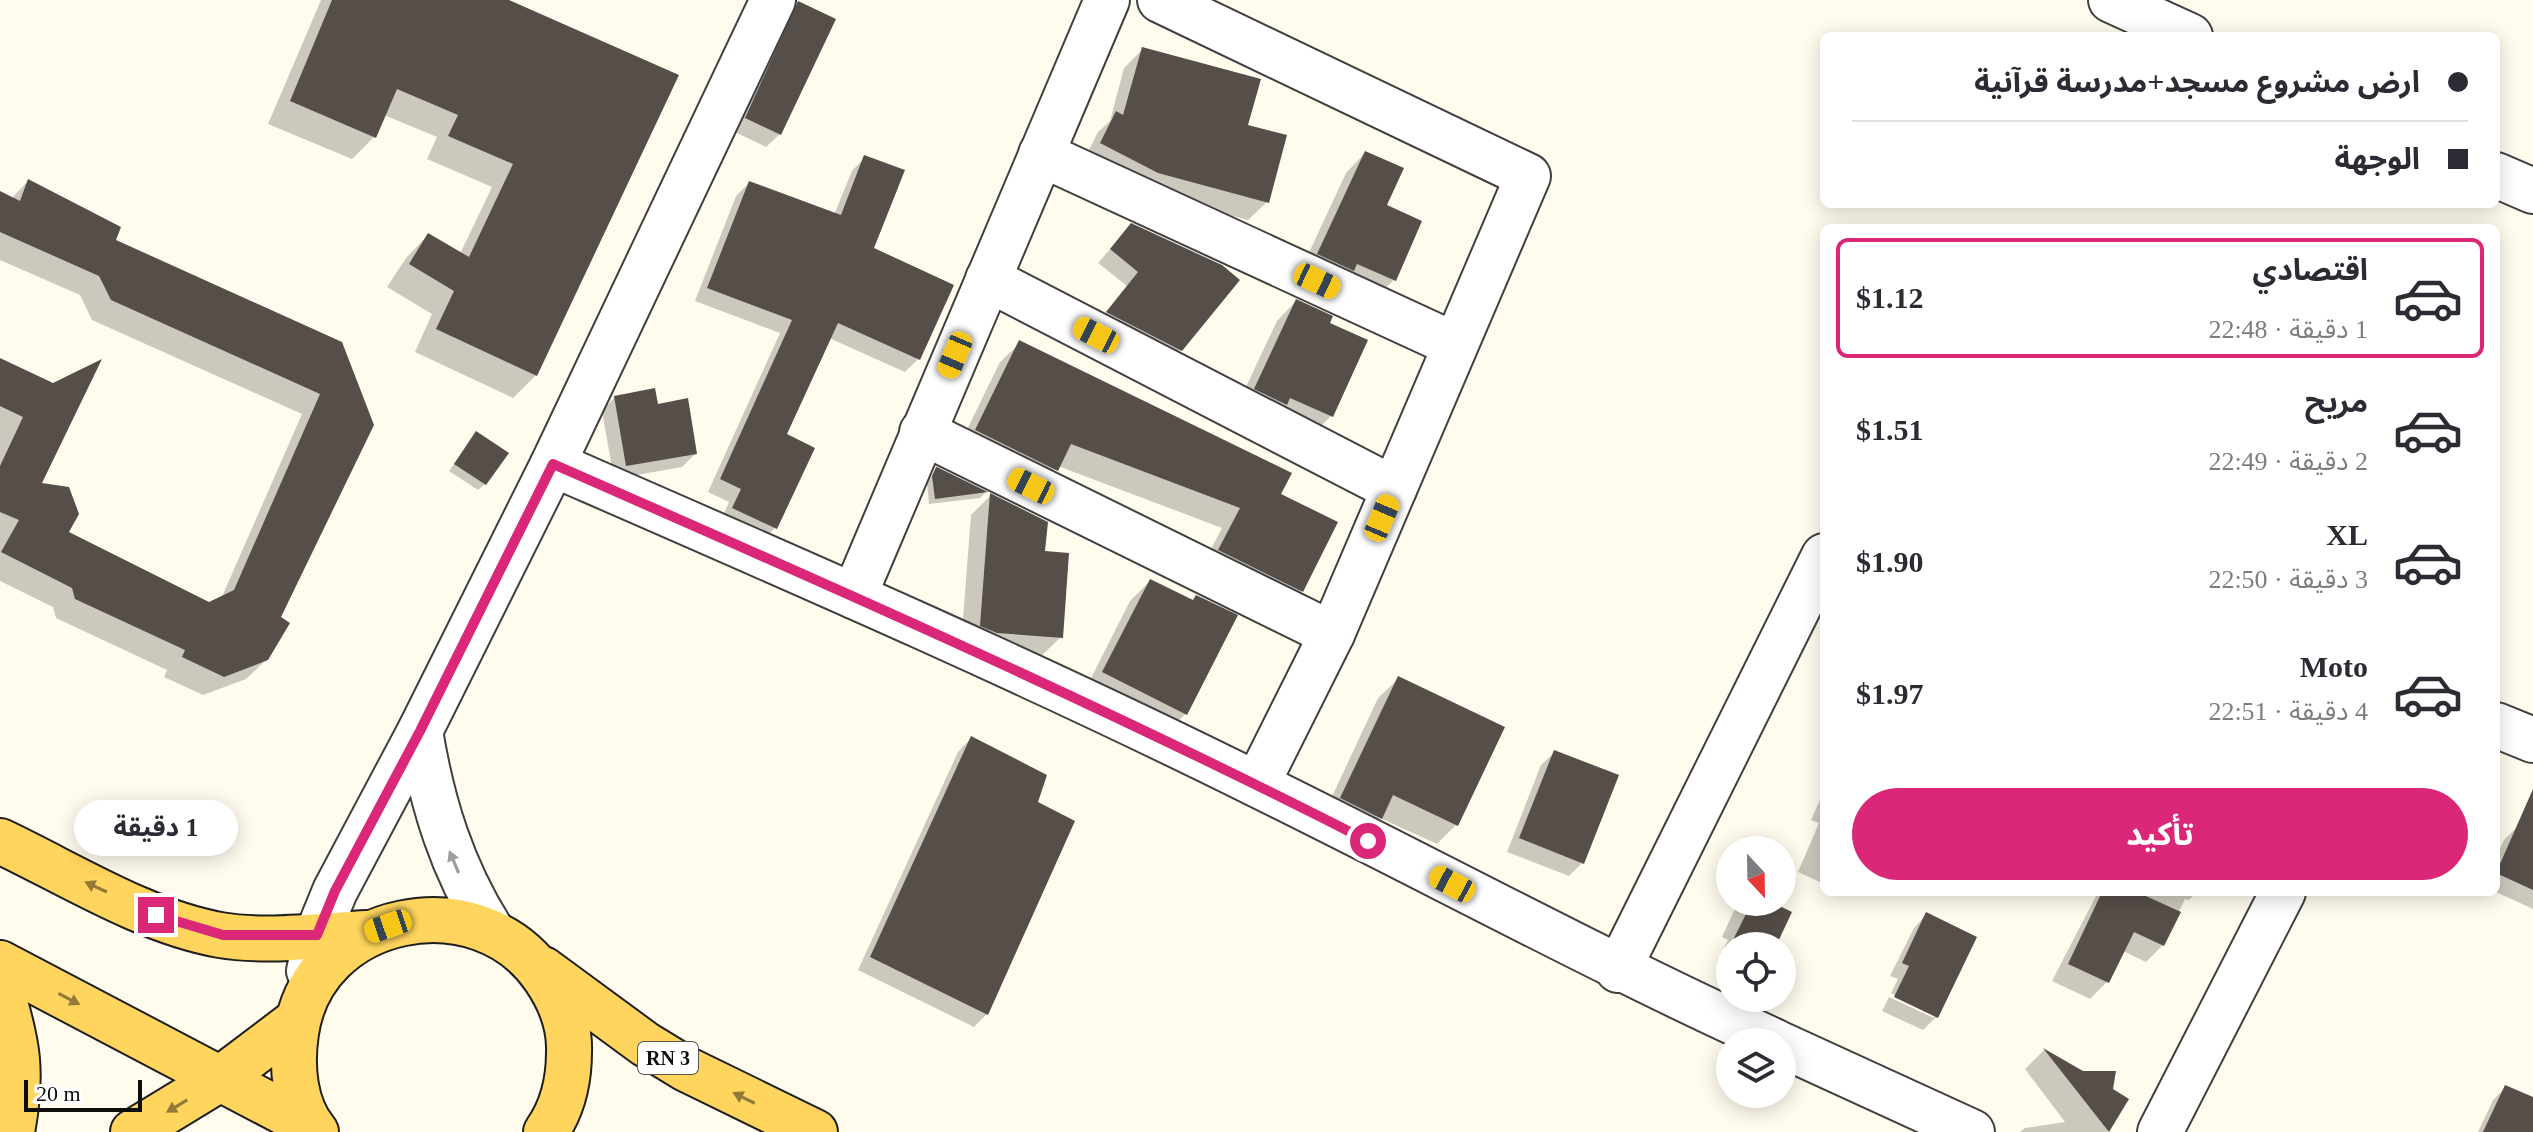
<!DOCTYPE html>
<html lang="ar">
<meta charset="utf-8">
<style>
body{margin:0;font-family:"Times New Roman","Noto Sans Arabic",serif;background:#f2f2f3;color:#2b2b33;direction:rtl;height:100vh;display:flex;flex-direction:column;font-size:30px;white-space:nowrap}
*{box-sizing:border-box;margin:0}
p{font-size:26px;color:#7c7c81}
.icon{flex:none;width:44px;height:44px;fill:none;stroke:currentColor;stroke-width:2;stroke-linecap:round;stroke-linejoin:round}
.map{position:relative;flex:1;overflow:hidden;direction:ltr}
.drawer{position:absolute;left:1820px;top:224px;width:680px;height:672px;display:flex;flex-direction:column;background:#fff;border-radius:12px;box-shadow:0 4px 20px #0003;direction:rtl}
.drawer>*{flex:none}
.hud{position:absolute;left:1820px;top:32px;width:680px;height:176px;border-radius:12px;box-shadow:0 4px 20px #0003;direction:rtl;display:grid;align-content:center;height:176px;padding:0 32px;background:#fff}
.needle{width:52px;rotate:158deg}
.buttons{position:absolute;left:1716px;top:836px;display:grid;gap:16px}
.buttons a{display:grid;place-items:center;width:80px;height:80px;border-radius:50%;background:#fff;box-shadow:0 4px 20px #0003;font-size:40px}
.scale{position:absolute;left:24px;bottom:20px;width:118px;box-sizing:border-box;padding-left:8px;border:4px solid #0d0d0d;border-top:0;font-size:22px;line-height:28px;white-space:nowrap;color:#0d0d0d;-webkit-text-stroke:6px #fff;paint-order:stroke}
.end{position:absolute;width:36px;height:36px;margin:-18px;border:10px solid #db2777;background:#fff;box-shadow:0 0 0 4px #fff}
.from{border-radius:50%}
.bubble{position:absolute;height:56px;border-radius:28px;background:#fff;box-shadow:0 4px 20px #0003;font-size:26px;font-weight:700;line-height:56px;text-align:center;direction:rtl}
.car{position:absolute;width:24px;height:48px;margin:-24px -12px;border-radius:10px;box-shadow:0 0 6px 2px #0007;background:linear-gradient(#f5c518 24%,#345 0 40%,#f5c518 0 76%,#345 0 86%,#f5c518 0)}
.hud b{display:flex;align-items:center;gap:28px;height:76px;font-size:30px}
.hud b+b{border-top:2px solid #e1e1e2}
.hud i{width:20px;height:20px;background:#2b2b33}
ul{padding:14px 0 0;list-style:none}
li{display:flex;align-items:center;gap:24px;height:120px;margin:0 16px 12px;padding:0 16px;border:4px solid transparent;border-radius:12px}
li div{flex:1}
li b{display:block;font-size:30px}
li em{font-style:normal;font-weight:700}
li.current{border-color:#db2777}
li>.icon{width:72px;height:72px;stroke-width:1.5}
.primary-button{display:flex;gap:16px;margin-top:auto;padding:16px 32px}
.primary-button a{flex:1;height:92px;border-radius:48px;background:#db2777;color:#fff;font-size:32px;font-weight:700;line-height:92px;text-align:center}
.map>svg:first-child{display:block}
.shadow{fill:#0003}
.building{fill:#564e49}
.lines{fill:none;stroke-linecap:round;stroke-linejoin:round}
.minor-casing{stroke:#404040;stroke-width:48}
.major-casing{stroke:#1e1e1e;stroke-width:48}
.minor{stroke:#fff;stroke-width:44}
.major{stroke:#ffd55d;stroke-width:44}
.oneway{fill:#9e9e9e}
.oneway2{fill:#927b39}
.route{stroke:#db2777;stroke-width:10}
.labels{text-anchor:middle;stroke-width:8;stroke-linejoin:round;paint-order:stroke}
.shield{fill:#fff;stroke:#565656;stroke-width:2}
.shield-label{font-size:20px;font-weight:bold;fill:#0d0d0d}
</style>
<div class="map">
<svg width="2533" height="1132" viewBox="0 0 2533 1132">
<rect width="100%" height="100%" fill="#fffbed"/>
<!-- shadow -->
<g class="shadow">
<polygon points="321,0 503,0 536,375 513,398 415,352 432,314 387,287 406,258 428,235 460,254 492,187 427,159 437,137 384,115 374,137 352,159 268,124"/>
<polygon points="799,3 780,134 766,147 733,131 785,17"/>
<polygon points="1143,49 1246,126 1267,202 1248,220 1139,191 1083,162 1098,132 1110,121 1124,68"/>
<polygon points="1365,153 1384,206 1394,280 1374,299 1299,274 1346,173"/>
<polygon points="865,157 872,249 918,359 905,372 829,338 784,435 775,528 762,541 721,521 729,502 708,492 780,333 695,301 736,196 749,183 834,215 852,171"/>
<polygon points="28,181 113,242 341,343 279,618 267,659 246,679 203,695 164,677 167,670 56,618 53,607 0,581 0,360 53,385 39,484 66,533 209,604 221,599 302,414 92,320 80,295 0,260 0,194 11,199"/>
<polygon points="1131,225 1180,350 1167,363 1095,326 1127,286 1098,263"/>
<polygon points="1296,301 1328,324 1331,416 1311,436 1236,408 1277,321"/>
<polygon points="1020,343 1278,495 1301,591 1282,610 1200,570 1222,528 1058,466 1037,489 957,450 1000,362"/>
<polygon points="615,397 695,454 682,467 614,479 602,411"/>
<polygon points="471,440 485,484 478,490 449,471"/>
<polygon points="936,470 985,493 980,498 929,504 927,483"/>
<polygon points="990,496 1043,553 1061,637 1041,656 977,652 961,645 971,515"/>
<polygon points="1150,581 1191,602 1235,616 1185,714 1166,734 1084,692 1130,601"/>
<polygon points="1398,679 1456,825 1437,844 1380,818 1361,837 1322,818 1378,698"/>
<polygon points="971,738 987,1014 974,1027 858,970 958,752"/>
<polygon points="1555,752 1582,863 1569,876 1507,852 1541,765"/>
<polygon points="1824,791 1824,884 1798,872 1819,823 1811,820"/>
<polygon points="2517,827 2533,834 2533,909 2496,892 2496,856 2504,840"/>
<polygon points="1782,879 1787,881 1782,892"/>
<polygon points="2098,892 2133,892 2141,896 2142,892 2197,892 2189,900 2185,899 2163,945 2146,962 2123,951 2107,982 2090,999 2052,981"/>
<polygon points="1738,902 1777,902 1773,946 1730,946 1730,969 1717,963 1728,940 1722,937"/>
<polygon points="1927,914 1936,1017 1923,1030 1882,1011 1889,997 1934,1018 1934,1014 1891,993 1898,979 1890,976 1914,928"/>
<polygon points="2044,1050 2126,1099 2107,1132 2020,1132 2025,1128 2065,1122 2025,1069"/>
<polygon points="2506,1087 2533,1100 2531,1132 2478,1132 2493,1100"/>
</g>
<!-- building -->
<g class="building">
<polygon points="332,0 509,0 679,75 537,376 436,329 454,291 409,264 428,233 469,257 513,164 448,136 458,115 397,89 376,138 290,101"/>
<polygon points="798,1 836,19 781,135 745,118"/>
<polygon points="1142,47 1261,79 1248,125 1287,135 1269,203 1158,173 1100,143 1116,111 1123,115"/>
<polygon points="1365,151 1404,168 1387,205 1422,221 1396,281 1357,264 1354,271 1317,254"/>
<polygon points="864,155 905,170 874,248 954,285 920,360 838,323 787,434 815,448 777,529 732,508 741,489 720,479 792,320 707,288 749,181 841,215"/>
<polygon points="28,179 121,227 116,240 342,342 374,425 281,617 290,623 268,660 224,677 182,657 185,650 75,599 72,588 1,552 19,520 0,512 0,466 23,417 0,406 0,358 53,383 102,359 42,483 69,487 79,514 69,532 209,602 234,590 320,394 111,300 99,276 0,232 0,191 20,201"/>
<polygon points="1131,223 1222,265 1240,280 1182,351 1106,312 1138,272 1110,249"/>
<polygon points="1296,299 1333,316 1330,323 1368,340 1333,417 1290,398 1287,405 1254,389"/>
<polygon points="1019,340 1292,473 1281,494 1338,522 1303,592 1218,550 1240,508 1071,444 1058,471 975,430"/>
<polygon points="655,388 658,404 688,398 697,454 626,466 614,396"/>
<polygon points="476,431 509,453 486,485 454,464"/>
<polygon points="936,467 937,467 988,492 935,499 932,476"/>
<polygon points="990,493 1048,522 1045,551 1069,553 1063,638 997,633 980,626"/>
<polygon points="1150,579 1193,600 1196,595 1238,615 1187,715 1102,672"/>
<polygon points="1398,676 1505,727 1458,826 1393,795 1382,819 1340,798"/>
<polygon points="971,736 1047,775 1038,802 1075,821 988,1015 870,957"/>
<polygon points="1554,750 1619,775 1584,864 1519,838"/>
<polygon points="2533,789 2533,890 2496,873"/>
<polygon points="2102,892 2137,892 2181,912 2164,946 2134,932 2109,983 2068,964"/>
<polygon points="1752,902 1771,902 1792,912 1776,946 1730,946"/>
<polygon points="1926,912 1977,937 1938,1018 1894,997 1909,966 1902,963"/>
<polygon points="2043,1048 2083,1071 2116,1071 2113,1089 2129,1099 2109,1132"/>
<polygon points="2505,1085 2533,1097 2533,1132 2483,1132"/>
</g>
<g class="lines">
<!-- minor casing -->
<g class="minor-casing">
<g id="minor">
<polyline points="1160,0 1528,176 1332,634 1257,784"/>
<polyline points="2111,0 2190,36"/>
<polyline points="1041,154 1455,345"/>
<polyline points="2496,175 2533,191"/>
<polyline points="988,279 1394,489"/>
<polyline points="922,432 1332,634"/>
<path d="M 553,464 C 789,567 1027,670 1258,785 C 1431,870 1600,962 1776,1042"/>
<polyline points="854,596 1107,0"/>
<polyline points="2496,725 2533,740"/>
<path d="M 420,731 C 432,804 452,868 491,930"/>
<polyline points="1618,970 1824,556"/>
<polyline points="309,971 317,935 335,891 420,731 553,464 773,0"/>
<polyline points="1782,1045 1972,1132"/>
<polyline points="2160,1132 2283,892"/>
</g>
</g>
<!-- major casing -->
<g class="major-casing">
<g id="major">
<path d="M 0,841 C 70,874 143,921 220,935 C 268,943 320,935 368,933"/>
<polyline points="0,963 312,1127"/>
<polyline points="543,969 645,1044 686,1069 815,1132"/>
<path d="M 0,986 C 18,1044 23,1072 12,1132"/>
<polyline points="133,1132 220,1079 298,1020"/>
<path d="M 316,1132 C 294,1106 291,1066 296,1033 C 313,912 479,880 545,978 C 560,1000 570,1025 569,1052 C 569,1081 563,1108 546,1132"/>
</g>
</g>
<!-- minor -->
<use href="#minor" class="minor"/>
<!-- major -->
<use href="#major" class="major"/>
</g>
<!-- one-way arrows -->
<defs><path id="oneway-solid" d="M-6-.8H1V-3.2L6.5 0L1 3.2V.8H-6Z" transform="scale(2)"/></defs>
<use class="oneway" href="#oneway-solid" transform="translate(454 862) rotate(-113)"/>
<g class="oneway2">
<use href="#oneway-solid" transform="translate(96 887) rotate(-155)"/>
<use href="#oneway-solid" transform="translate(69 999) rotate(28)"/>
<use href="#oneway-solid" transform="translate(744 1098) rotate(-154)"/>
<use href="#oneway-solid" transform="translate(177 1106) rotate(149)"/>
</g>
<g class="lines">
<!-- route -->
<path class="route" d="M 156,915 L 223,935 L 317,935 L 335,891 L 420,731 L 553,464 C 827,584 1102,705 1368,841"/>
</g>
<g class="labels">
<!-- shield labels -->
<rect class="shield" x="638" y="1042" width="60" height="32" rx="6"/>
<g class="shield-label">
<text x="668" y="1065">RN 3</text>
</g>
</g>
</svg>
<div class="buttons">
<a><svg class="needle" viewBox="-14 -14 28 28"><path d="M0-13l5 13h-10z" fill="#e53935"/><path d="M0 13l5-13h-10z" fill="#7c7c81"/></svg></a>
<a><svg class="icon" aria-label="locate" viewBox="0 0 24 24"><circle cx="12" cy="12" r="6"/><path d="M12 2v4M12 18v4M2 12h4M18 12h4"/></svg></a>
<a><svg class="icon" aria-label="layers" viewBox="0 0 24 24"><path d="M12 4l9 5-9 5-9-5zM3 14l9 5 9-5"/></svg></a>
</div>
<div class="scale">20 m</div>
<i class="end from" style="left:1368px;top:841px"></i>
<i class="end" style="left:156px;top:915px"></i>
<div class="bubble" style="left:74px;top:800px;width:164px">1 دقيقة</div>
<i class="car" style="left:1317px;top:281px;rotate:115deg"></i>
<i class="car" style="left:1096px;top:335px;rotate:297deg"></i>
<i class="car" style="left:955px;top:355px;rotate:203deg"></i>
<i class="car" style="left:1031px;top:486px;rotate:296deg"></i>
<i class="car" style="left:1382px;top:518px;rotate:23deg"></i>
<i class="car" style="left:1452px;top:884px;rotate:298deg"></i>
<i class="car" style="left:388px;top:926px;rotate:251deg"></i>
<div class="hud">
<b><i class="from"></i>ارض مشروع مسجد+مدرسة قرآنية</b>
<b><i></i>الوجهة</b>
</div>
<section class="drawer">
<ul>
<li class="current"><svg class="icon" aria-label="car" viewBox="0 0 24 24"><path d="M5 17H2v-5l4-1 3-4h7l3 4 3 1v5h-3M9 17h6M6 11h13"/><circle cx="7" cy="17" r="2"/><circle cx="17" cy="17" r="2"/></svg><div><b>اقتصادي</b><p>1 دقيقة · 22:48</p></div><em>$1.12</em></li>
<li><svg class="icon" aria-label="car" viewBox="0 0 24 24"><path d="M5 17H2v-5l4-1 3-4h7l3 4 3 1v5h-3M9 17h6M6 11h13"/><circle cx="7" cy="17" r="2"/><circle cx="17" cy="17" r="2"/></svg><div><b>مريح</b><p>2 دقيقة · 22:49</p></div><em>$1.51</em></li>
<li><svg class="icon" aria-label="car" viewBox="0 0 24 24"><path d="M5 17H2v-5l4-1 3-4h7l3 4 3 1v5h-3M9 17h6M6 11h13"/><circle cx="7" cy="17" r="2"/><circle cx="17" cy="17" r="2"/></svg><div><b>XL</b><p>3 دقيقة · 22:50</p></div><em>$1.90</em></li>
<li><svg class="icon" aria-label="car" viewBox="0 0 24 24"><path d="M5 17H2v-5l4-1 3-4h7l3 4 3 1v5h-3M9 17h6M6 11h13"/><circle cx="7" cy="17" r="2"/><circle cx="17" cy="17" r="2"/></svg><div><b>Moto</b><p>4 دقيقة · 22:51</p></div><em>$1.97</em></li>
</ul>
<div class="primary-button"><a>تأكيد</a></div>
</section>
</div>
